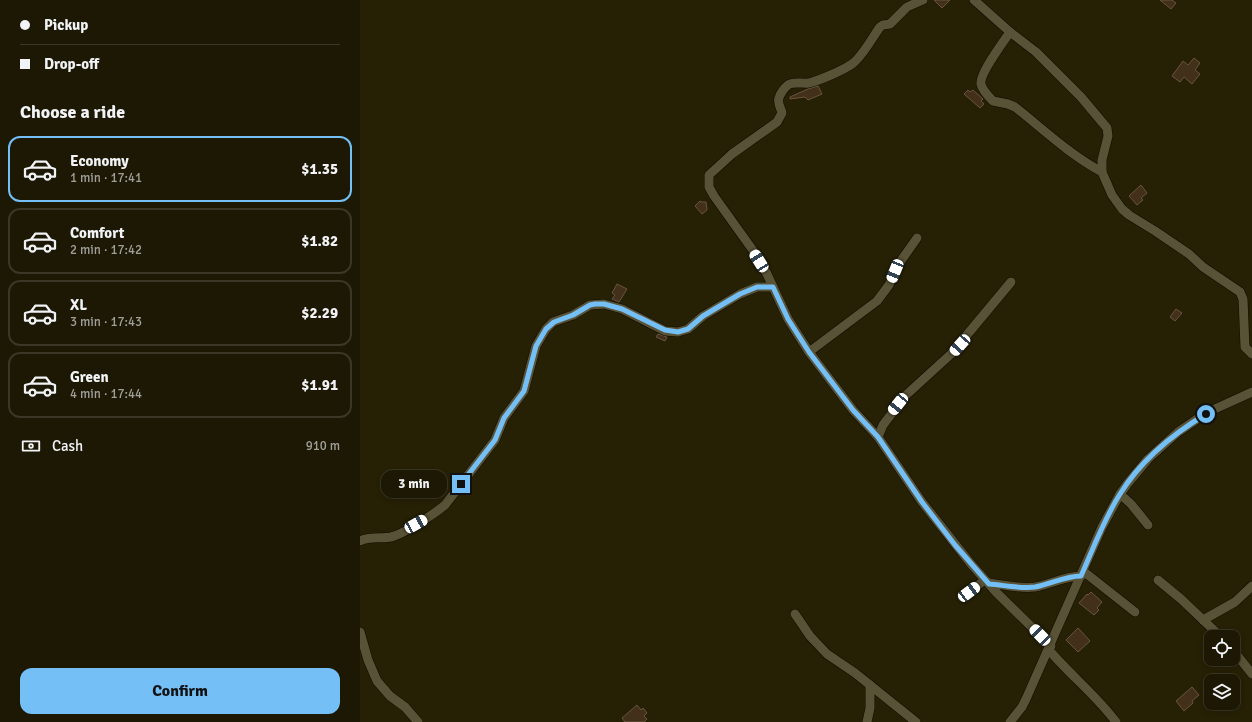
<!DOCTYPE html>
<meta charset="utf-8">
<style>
body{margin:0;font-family:Signika,sans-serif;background:#25210e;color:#f1f3f6;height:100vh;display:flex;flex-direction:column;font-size:15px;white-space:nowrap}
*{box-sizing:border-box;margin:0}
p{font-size:13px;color:#a0a09a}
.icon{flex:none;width:22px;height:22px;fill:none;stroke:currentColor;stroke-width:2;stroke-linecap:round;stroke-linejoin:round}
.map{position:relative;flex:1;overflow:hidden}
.details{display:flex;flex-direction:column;background:#1c1804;width:360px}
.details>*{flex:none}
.banner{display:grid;align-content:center;height:88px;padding:0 20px;background:#1c1804}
.buttons{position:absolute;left:844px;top:630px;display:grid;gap:8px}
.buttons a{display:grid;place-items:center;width:36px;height:36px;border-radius:8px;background:#1c1804;box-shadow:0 2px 6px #0003,0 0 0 1px #3a3726;font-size:20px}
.end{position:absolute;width:18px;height:18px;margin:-9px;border:5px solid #74c0f6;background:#111;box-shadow:0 0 0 2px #111}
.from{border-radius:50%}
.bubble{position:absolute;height:28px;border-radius:12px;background:#1c1804;box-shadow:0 2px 6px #0003,0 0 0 1px #3a3726;font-size:13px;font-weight:800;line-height:28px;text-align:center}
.car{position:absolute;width:12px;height:24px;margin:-12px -6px;border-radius:5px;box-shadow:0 0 3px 1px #0007;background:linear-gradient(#fff 24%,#345 0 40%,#fff 0 76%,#345 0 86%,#fff 0)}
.banner b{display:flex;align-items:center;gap:14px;height:38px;font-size:15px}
.banner b+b{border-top:1px solid #3a3726}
.banner i{width:10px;height:10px;background:#f1f3f6}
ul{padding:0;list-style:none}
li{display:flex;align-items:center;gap:12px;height:66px;margin:0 8px 6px;padding:0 12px;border:2px solid #3a3726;border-radius:12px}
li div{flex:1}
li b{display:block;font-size:15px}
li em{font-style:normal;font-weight:800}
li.current{border-color:#74c0f6}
li>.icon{width:36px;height:36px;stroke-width:1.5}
h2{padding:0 20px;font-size:18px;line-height:48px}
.pay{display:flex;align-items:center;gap:10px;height:44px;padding:0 20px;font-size:15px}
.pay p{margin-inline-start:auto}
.primary-button{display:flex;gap:8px;margin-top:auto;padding:8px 20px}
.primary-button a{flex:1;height:46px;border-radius:12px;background:#74c0f6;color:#111;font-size:16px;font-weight:800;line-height:46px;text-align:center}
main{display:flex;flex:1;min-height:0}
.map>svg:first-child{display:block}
.building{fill:#42301b;stroke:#69553f}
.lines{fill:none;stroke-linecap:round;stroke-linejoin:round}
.street-casing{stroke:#0f0900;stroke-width:10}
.street{stroke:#585236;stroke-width:9}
.route{stroke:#74c0f6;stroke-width:5}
</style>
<main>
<section class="details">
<div class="banner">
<b><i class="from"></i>Pickup</b>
<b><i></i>Drop-off</b>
</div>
<h2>Choose a ride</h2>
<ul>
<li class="current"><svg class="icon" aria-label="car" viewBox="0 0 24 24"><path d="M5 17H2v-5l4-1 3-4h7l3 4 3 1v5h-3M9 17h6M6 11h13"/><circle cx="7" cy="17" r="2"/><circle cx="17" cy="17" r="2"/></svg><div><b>Economy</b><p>1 min · 17:41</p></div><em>$1.35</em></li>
<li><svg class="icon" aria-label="car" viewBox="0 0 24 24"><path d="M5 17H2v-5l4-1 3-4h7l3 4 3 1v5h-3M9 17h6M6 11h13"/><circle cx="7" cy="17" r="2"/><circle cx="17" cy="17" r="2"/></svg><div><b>Comfort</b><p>2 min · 17:42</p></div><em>$1.82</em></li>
<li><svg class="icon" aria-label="car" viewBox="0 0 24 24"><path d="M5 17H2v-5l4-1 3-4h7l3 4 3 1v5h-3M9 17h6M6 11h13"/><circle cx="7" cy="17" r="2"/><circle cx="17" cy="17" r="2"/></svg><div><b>XL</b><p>3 min · 17:43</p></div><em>$2.29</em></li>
<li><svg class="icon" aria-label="car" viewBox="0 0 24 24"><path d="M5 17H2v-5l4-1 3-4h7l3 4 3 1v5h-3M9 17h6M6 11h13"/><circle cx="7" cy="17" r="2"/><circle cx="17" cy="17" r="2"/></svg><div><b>Green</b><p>4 min · 17:44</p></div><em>$1.91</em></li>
</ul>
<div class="pay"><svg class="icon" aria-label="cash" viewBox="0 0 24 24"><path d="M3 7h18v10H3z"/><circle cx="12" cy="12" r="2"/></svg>Cash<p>910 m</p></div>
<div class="primary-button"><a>Confirm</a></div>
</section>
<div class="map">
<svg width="892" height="722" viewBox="0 0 892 722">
<rect width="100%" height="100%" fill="#262005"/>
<!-- building -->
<g class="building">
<polygon points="574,0 590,0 582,8"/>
<polygon points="800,0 812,0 816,3 811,9"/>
<polygon points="834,58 840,63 835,70 840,74 832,84 824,77 820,82 812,76 823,61 828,65"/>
<polygon points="458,86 462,94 448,100 445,97 430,99 430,97 448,89"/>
<polygon points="608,90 610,92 613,90 623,99 621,101 624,104 620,108 604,94"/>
<polygon points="781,185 787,193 781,198 783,200 777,205 769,196"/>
<polygon points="340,201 342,202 346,202 347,210 342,214 335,206"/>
<polygon points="257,284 267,289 259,302 252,299 255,295 252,293"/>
<polygon points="816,309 822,313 815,321 810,317"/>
<polygon points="298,334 307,337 305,341 296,337"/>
<polygon points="731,592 742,602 737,608 739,610 734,615 719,603 727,594 728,595"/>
<polygon points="718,628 730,641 718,652 706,640"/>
<polygon points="832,687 839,695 832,701 833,703 824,711 816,701"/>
<polygon points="277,705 281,710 283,708 287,713 284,716 287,719 284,722 265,722 262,718"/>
</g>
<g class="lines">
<!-- street casing -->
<g class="street-casing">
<g id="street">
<path d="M 563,0 L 547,7 L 530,24 L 523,25 L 520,27 C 512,38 502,57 492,64 C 482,71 460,80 449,83 C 442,84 433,81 428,85 C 424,88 420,94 419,98 C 417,103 421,108 422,113 L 417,122 L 372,154 L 349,175 L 349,187 L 354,196 L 392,249 L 406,272 L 428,319 L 449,352 L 493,410 L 518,437 L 562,502 L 611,564 L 636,592 L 691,646"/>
<polyline points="614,0 650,32 676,52 721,97 747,128 748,136 742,160 742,172 752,195 762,209 769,215 795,231 829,254 843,267 880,292 883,299 885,347 892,354"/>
<path d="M 650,32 C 644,41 619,74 621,84 C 622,89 629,97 633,101 L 648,104 L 655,107 C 683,129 710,155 742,172"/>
<polyline points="449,352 517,301 529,285 538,265 557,238"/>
<polyline points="518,437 523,425 545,396 591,354 651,282"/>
<polyline points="760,494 771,504 788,525"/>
<path d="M 0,541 C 10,536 20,539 31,537 C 44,534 74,514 85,505 L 135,440 L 144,418 L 164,391 L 176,346 L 186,329 L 193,322 L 213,315 L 230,305 L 244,304 L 262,309 L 305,331 L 318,332 L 328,329 L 343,316 L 380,294 L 397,287 L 413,287"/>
<polyline points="723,571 775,612"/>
<polyline points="798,580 821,599 861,637"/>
<path d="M 629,583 C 644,585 660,589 675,587 C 691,584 705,576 721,576"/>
<polyline points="602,597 625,580"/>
<polyline points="435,614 450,636 467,654 495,673 556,722"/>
<polyline points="843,620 875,602 892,586"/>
<polyline points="0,632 8,660 17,681 30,696 45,707 58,722"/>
<path d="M 689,650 C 710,675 737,696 756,722"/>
<polyline points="873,650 892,674"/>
<polyline points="507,722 510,708 510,685"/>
<polyline points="650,722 662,707 666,699 742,527 760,494 768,483 788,459 818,432 846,413 892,392"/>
</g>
</g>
<!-- street -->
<use href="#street" class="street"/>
</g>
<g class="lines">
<!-- route -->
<path class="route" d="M 101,484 L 135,440 L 144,418 L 164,391 L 176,346 L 186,329 L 194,322 L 213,315 L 230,305 L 235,304 L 244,304 L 262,309 L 305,330 L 318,332 L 328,329 L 343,316 L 380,294 L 397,287 L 413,287 L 428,319 L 449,352 L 493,410 L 518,437 L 562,502 L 595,545 L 629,584 C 644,585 660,589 675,587 C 691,584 705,576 721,576 C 733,549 744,519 760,494 C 781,460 813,434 846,414"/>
</g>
</svg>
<div class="buttons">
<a><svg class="icon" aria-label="locate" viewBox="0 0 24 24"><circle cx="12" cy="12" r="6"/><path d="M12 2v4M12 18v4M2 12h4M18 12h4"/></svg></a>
<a><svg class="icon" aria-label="layers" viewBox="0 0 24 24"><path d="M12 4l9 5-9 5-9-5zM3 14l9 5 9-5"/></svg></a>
</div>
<i class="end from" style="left:846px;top:414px"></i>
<i class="end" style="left:101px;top:484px"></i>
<div class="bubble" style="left:21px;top:470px;width:66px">3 min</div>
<i class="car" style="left:399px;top:261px;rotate:328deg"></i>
<i class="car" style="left:535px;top:271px;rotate:202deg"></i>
<i class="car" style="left:600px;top:345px;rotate:222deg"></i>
<i class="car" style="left:538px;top:404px;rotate:219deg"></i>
<i class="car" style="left:56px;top:524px;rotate:61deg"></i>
<i class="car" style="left:609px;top:592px;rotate:53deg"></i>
<i class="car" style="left:680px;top:635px;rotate:316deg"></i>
</div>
</main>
